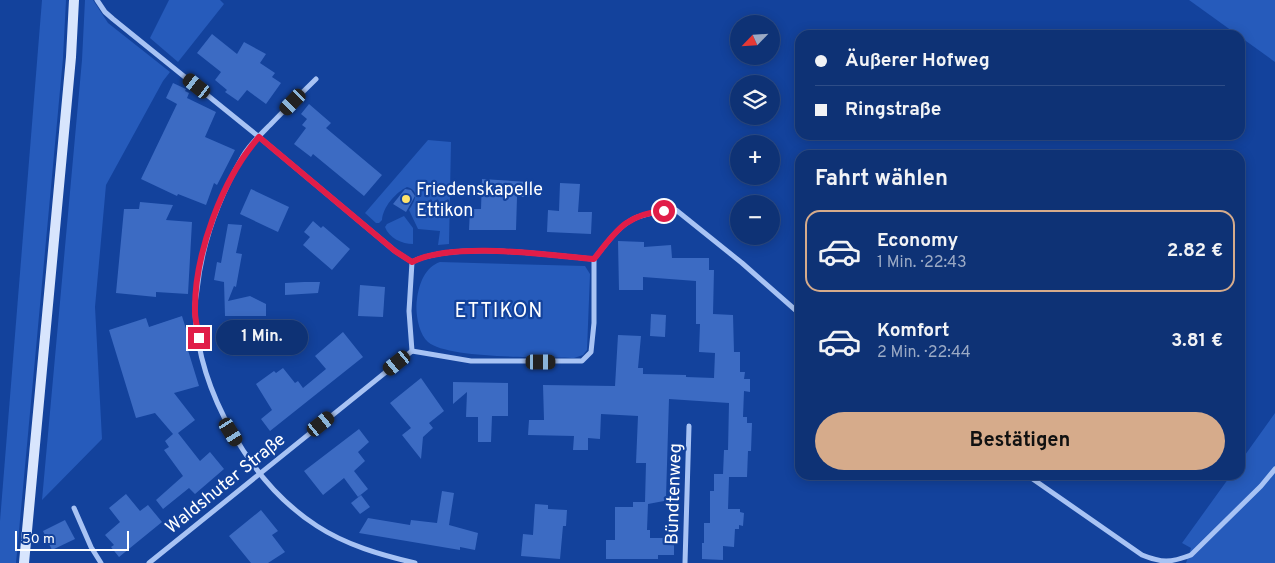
<!DOCTYPE html>
<html lang="de">
<meta charset="utf-8">
<style>
body{margin:0;font-family:Overpass,sans-serif;background:#173a7a;color:#f1f3f6;height:100vh;display:flex;flex-direction:column;font-size:19px;white-space:nowrap}
*{box-sizing:border-box;margin:0}
p{font-size:16px;color:#9baac5}
.icon{flex:none;width:28px;height:28px;fill:none;stroke:currentColor;stroke-width:2;stroke-linecap:round;stroke-linejoin:round}
.map{position:relative;flex:1;overflow:hidden}
.sheet{position:absolute;left:795px;top:150px;width:450px;height:330px;display:flex;flex-direction:column;background:#0e3275;border-radius:15px;box-shadow:0 2px 12px #0003,0 0 0 1px #2e4d87}
.sheet>*{flex:none}
.banner{position:absolute;left:795px;top:30px;width:450px;height:110px;border-radius:15px;box-shadow:0 2px 12px #0003,0 0 0 1px #2e4d87;display:grid;align-content:center;height:110px;padding:0 20px;background:#0e3275}
.needle{width:32px;rotate:245deg}
.tools{position:absolute;left:730px;top:15px;display:grid;gap:10px}
.tools a{display:grid;place-items:center;width:50px;height:50px;border-radius:50%;background:#0e3275;box-shadow:0 2px 12px #0003,0 0 0 1px #2e4d87;font-size:25px}
.scale{position:absolute;left:15px;bottom:12px;width:114px;box-sizing:border-box;padding-left:5px;border:2px solid #fff;border-top:0;font-size:14px;line-height:18px;white-space:nowrap;color:#fff;-webkit-text-stroke:4px #13429c;paint-order:stroke}
.end{position:absolute;width:22px;height:22px;margin:-11px;border:6px solid #e11d48;background:#fff;box-shadow:0 0 0 2px #fff}
.from{border-radius:50%}
.bubble{position:absolute;height:35px;border-radius:18px;background:#0e3275;box-shadow:0 2px 12px #0003,0 0 0 1px #2e4d87;font-size:16px;font-weight:700;line-height:35px;text-align:center}
.car{position:absolute;width:15px;height:30px;margin:-15px -8px;border-radius:6px;box-shadow:0 0 4px 1px #0007;background:linear-gradient(#222 24%,#8ab4d8 0 40%,#222 0 76%,#8ab4d8 0 86%,#222 0)}
.banner b{display:flex;align-items:center;gap:18px;height:48px;font-size:19px}
.banner b+b{border-top:1px solid #2e4d87}
.banner i{width:12px;height:12px;background:#f1f3f6}
ul{padding:0;list-style:none}
li{display:flex;align-items:center;gap:15px;height:82px;margin:0 10px 8px;padding:0 10px;border:2px solid transparent;border-radius:15px}
li div{flex:1}
li b{display:block;font-size:19px}
li em{font-style:normal;font-weight:700}
li.current{border-color:#d6ab8b}
li>.icon{width:45px;height:45px;stroke-width:1.5}
h2{padding:0 20px;font-size:22px;line-height:60px}
.action{display:flex;gap:10px;margin-top:auto;padding:10px 20px}
.action a{flex:1;height:58px;border-radius:30px;background:#d6ab8b;color:#111;font-size:20px;font-weight:700;line-height:58px;text-align:center}
.map>svg:first-child{display:block}
.green{fill:#265bbb}
.building{fill:#3c6bc3}
.lines{fill:none;stroke-linecap:round;stroke-linejoin:round}
.minor{stroke:#a8c3f4;stroke-width:5}
.secondary{stroke:#d8e5fd;stroke-width:10}
.route{stroke:#e11d48;stroke-width:6}
.poi-dot{fill:#ffe36b;stroke:#13429c;stroke-width:2}
.labels{text-anchor:middle;stroke-width:4.5;stroke-linejoin:round;paint-order:stroke}
.poi-label{font-size:18px;fill:#fff;stroke:#13429c;text-anchor:start}
.street-label{font-size:18px;fill:#fff;stroke:#13429c}
.quarter-label{font-size:20px;letter-spacing:1px;fill:#fff;stroke:#13429c}
</style>
<div class="map">
<svg width="1275" height="563" viewBox="0 0 1275 563">
<rect width="100%" height="100%" fill="#13429c"/>
<!-- green -->
<g class="green">
<polygon points="42,0 66,0 63,58 16,563 0,563 0,521"/>
<polygon points="85,0 93,0 108,23 170,72 163,81 106,185 95,307 102,439 42,500 82,60"/>
<polygon points="169,0 220,0 224,4 178,62 150,38"/>
<polygon points="1189,0 1275,0 1275,62"/>
<path d="M 428,140 L 451,142 L 449,244 L 438,245 L 440,231 L 418,229 L 409,210 C 414,202 421,191 407,187 C 395,193 383,207 382,220 L 379,223 L 376,223 L 365,213 Z"/>
<path d="M 404,216 L 413,228 L 413,244 C 402,244 389,238 385,227 L 387,224 Z"/>
<path d="M 440,262 L 585,266 L 590,274 L 587,350 L 583,355 L 574,358 C 546,357 447,359 428,342 C 418,333 415,311 417,299 C 419,284 425,267 440,262 Z"/>
<polygon points="1275,413 1275,563 1186,563 1191,548 1182,543 1231,475 1240,475 1240,462"/>
</g>
<!-- building -->
<g class="building">
<polygon points="212,34 237,54 244,42 266,54 260,63 275,73 272,77 281,83 266,104 247,90 238,101 225,92 227,90 215,80 221,72 197,53"/>
<polygon points="173,83 186,89 185,91 189,93 187,98 216,112 205,137 235,150 217,185 214,183 206,205 178,194 177,196 141,179 177,104 166,98"/>
<polygon points="309,104 331,123 326,128 382,175 364,196 313,154 311,157 294,144 306,128 302,125 307,119 301,114"/>
<polygon points="482,179 530,182 529,197 517,197 516,230 469,230 470,209 481,209"/>
<polygon points="560,183 580,184 578,212 592,212 591,234 547,232 548,210 559,211"/>
<polygon points="251,189 289,207 278,232 240,214"/>
<polygon points="405,189 411,190 415,196 406,212 393,204"/>
<polygon points="140,202 173,205 166,220 192,222 188,294 156,292 156,297 116,293 124,209 139,209"/>
<polygon points="313,221 321,228 323,226 350,249 332,270 303,245 310,237 304,232"/>
<polygon points="228,224 242,225 236,253 242,254 236,287 234,286 228,301 250,296 266,304 266,316 225,316 224,282 214,280 217,262 221,263"/>
<polygon points="618,241 644,242 644,247 671,245 672,258 709,258 709,270 714,270 713,314 733,315 734,352 740,352 740,372 745,372 744,379 750,379 750,392 744,391 743,417 747,417 747,423 752,423 751,451 748,451 747,477 729,477 728,509 740,509 740,512 744,513 743,526 739,525 739,529 735,529 734,547 723,546 723,560 702,559 702,543 704,543 704,523 710,523 710,491 714,491 714,474 723,474 724,450 728,450 729,403 669,399 666,497 664,501 648,504 647,530 650,530 650,538 674,538 674,555 658,555 658,559 606,559 606,540 615,540 615,507 633,507 633,502 645,502 646,463 636,463 638,416 601,414 600,439 588,438 588,450 573,450 574,436 528,435 529,420 544,420 543,385 615,386 618,335 641,336 638,368 643,368 643,374 686,375 686,377 714,378 715,353 699,352 700,324 696,324 696,281 643,277 643,290 619,290"/>
<polygon points="304,282 320,282 318,293 285,295 285,283"/>
<polygon points="360,285 385,287 383,317 358,316"/>
<polygon points="651,314 666,315 665,337 650,336"/>
<polygon points="182,316 191,345 187,347 199,386 174,393 195,420 178,433 200,461 210,452 224,469 195,494 189,488 163,509 156,500 183,476 164,450 169,447 165,441 173,434 155,413 136,418 109,330 146,318 149,327"/>
<polygon points="343,332 363,357 270,431 261,419 272,410 256,384 274,371 276,373 283,368 295,383 298,381 303,388 326,369 315,356"/>
<polygon points="421,378 444,411 429,423 433,428 423,437 421,459 402,435 411,428 390,403"/>
<polygon points="453,382 508,383 508,416 492,416 491,442 478,442 478,417 466,417 467,392 453,404"/>
<polygon points="359,429 369,442 358,452 365,461 354,471 368,489 358,497 344,478 323,495 304,471"/>
<polygon points="442,491 454,493 449,525 478,533 475,550 460,547 460,550 359,533 368,518 410,525 411,520 437,523"/>
<polygon points="126,494 140,511 148,505 162,522 119,557 111,547 114,545 105,535 120,522 109,508"/>
<polygon points="361,495 370,507 360,514 351,503"/>
<polygon points="535,504 548,505 548,509 567,510 566,526 563,526 560,559 521,556 523,534 533,535"/>
<polygon points="261,510 278,531 272,535 285,552 268,563 251,563 229,536"/>
<polygon points="65,520 75,539 52,550 43,531"/>
</g>
<g class="lines">
<!-- minor -->
<g class="minor">
<polyline points="97,0 105,12 113,19 259,137 395,251 412,262"/>
<path d="M 316,79 C 301,94 285,109 270,125 C 261,134 250,144 243,156 C 219,197 202,243 197,290 C 196,298 194,306 195,313 C 199,391 250,483 317,526 C 346,545 381,555 415,563"/>
<path d="M 594,259 C 623,222 628,214 676,210 L 742,263 L 800,314"/>
<path d="M 412,262 C 453,241 547,255 594,259"/>
<polyline points="412,262 409,311 412,351"/>
<polyline points="412,351 471,361 582,361 591,352 594,323 594,259"/>
<path d="M 1027,475 L 1142,555 C 1162,563 1170,563 1191,555 L 1261,486 L 1275,469"/>
<polyline points="74,508 91,547 101,563"/>
<polyline points="149,563 412,351"/>
<polyline points="685,563 689,426"/>
</g>
<!-- secondary -->
<polyline class="secondary" points="24,563 71,57 74,0"/>
</g>
<g class="lines">
<!-- route -->
<path class="route" d="M 199,338 C 198,330 195,320 195,312 C 194,255 222,179 259,137 L 395,251 L 412,262 C 453,241 547,255 594,259 C 616,231 626,214 664,211"/>
</g>
<!-- markers -->
<circle class="poi-dot" cx="406" cy="199" r="5"/>
<g class="labels">
<!-- poi labels -->
<g class="poi-label">
<text x="416" y="195">Friedenskapelle<tspan x="416" dy="21">Ettikon</tspan></text>
</g>
<!-- street labels -->
<g class="street-label">
<text transform="translate(225 483) rotate(-39)" y="6">Waldshuter Straße</text>
<text transform="translate(673 494) rotate(-88)" y="6">Bündtenweg</text>
</g>
<!-- quarter labels -->
<g class="quarter-label">
<text x="499" y="317">ETTIKON</text>
</g>
</g>
</svg>
<div class="tools">
<a><svg class="needle" viewBox="-14 -14 28 28"><path d="M0-13l5 13h-10z" fill="#e53935"/><path d="M0 13l5-13h-10z" fill="#9baac5"/></svg></a>
<a><svg class="icon" aria-label="layers" viewBox="0 0 24 24"><path d="M12 4l9 5-9 5-9-5zM3 14l9 5 9-5"/></svg></a>
<a>+</a>
<a>−</a>
</div>
<div class="scale">50 m</div>
<i class="end from" style="left:664px;top:211px"></i>
<i class="end" style="left:199px;top:338px"></i>
<div class="bubble" style="left:216px;top:320px;width:92px">1 Min.</div>
<i class="car" style="left:197px;top:86px;rotate:308deg"></i>
<i class="car" style="left:293px;top:102px;rotate:224deg"></i>
<i class="car" style="left:541px;top:362px;rotate:90deg"></i>
<i class="car" style="left:397px;top:363px;rotate:231deg"></i>
<i class="car" style="left:321px;top:424px;rotate:51deg"></i>
<i class="car" style="left:231px;top:432px;rotate:148deg"></i>
<div class="banner">
<b><i class="from"></i>Äußerer Hofweg</b>
<b><i></i>Ringstraße</b>
</div>
<section class="sheet">
<h2>Fahrt wählen</h2>
<ul>
<li class="current"><svg class="icon" aria-label="car" viewBox="0 0 24 24"><path d="M5 17H2v-5l4-1 3-4h7l3 4 3 1v5h-3M9 17h6M6 11h13"/><circle cx="7" cy="17" r="2"/><circle cx="17" cy="17" r="2"/></svg><div><b>Economy</b><p>1 Min. · 22:43</p></div><em>2.82 €</em></li>
<li><svg class="icon" aria-label="car" viewBox="0 0 24 24"><path d="M5 17H2v-5l4-1 3-4h7l3 4 3 1v5h-3M9 17h6M6 11h13"/><circle cx="7" cy="17" r="2"/><circle cx="17" cy="17" r="2"/></svg><div><b>Komfort</b><p>2 Min. · 22:44</p></div><em>3.81 €</em></li>
</ul>
<div class="action"><a>Bestätigen</a></div>
</section>
</div>
